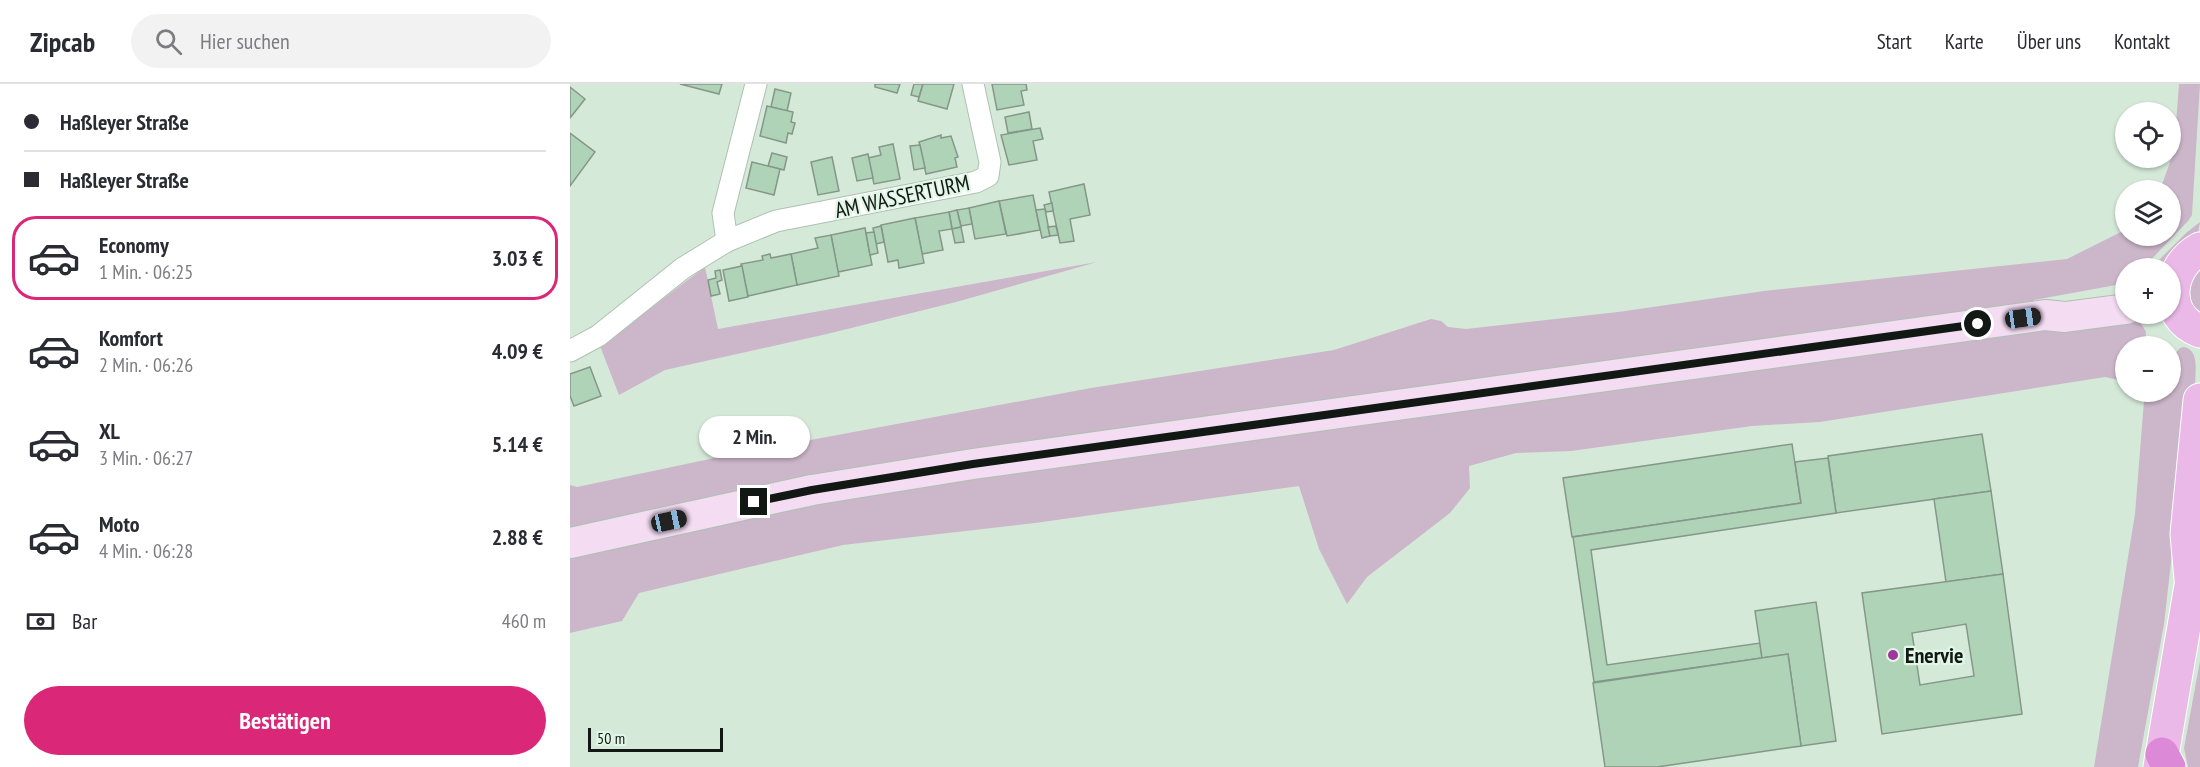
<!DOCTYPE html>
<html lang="de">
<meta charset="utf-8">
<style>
body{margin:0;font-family:"PT Sans Narrow",sans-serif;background:#f2f2f3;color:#2b2b33;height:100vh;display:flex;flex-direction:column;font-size:22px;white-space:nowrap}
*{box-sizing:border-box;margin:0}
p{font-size:20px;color:#7c7c81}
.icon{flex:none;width:33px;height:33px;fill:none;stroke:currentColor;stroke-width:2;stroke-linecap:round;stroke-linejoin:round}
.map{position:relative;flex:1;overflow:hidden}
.side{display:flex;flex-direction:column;background:#fff;width:570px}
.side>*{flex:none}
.top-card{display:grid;align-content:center;height:132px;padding:0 24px;background:#fff}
.buttons{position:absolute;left:1545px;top:18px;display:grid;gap:12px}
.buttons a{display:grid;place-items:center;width:66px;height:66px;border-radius:50%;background:#fff;box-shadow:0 2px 4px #0004;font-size:30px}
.scale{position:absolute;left:18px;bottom:15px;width:135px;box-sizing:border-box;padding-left:6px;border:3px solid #121914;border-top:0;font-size:16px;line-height:21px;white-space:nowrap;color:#121914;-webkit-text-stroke:4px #e2f6e7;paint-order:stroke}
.end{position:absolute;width:27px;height:27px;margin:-14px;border:8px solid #121914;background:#fff;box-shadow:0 0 0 3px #fff}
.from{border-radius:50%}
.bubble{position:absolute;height:42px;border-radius:21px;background:#fff;box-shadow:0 2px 4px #0004;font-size:20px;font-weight:700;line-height:42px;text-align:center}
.car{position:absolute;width:18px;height:36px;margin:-18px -9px;border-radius:8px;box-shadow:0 0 4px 2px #0007;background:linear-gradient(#222 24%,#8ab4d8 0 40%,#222 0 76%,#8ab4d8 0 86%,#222 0)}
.top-card b{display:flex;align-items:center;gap:21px;height:57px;font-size:22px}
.top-card b+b{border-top:2px solid #e1e1e2}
.top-card i{width:15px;height:15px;background:#2b2b33}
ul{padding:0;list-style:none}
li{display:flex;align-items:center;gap:18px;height:84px;margin:0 12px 9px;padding:0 12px;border:3px solid transparent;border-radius:24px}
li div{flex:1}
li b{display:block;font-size:22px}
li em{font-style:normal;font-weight:700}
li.selected{border-color:#db2777}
li>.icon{width:54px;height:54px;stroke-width:1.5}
.pay{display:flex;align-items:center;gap:15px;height:66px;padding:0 24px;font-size:22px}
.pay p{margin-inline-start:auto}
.action{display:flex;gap:12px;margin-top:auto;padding:12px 24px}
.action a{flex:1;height:69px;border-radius:36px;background:#db2777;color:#fff;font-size:24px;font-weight:700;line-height:69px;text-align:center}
header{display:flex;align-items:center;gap:36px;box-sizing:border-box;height:84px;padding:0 30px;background:#fff;border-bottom:2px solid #e1e1e2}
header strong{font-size:28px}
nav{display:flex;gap:33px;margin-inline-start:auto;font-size:21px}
.search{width:420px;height:54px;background:#f2f2f3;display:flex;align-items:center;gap:15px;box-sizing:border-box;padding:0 21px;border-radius:33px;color:#7c7c81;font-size:22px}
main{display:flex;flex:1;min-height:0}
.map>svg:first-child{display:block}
.green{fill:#ccb6ca}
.building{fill:#afd3b7;stroke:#859789;stroke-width:1.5;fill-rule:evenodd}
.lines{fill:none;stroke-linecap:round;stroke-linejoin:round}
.minor-casing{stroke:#aec1b2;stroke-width:23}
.secondary-casing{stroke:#aec1b2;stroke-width:32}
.primary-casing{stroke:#fff;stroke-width:35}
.motorway-casing{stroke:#fff;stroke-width:35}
.minor{stroke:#fff;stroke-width:21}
.secondary{stroke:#f4dcf3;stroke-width:30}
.primary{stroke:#eab9e8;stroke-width:33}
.motorway{stroke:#dc8ad8;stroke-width:33}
.route{stroke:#121914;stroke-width:8}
.poi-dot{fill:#9d379b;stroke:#e2f6e7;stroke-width:2}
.labels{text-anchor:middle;stroke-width:4.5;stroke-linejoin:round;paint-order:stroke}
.street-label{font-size:22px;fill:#121914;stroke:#e2f6e7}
.poi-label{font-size:22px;font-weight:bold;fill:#121914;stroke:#e2f6e7;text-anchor:start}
</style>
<header>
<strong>Zipcab</strong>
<div class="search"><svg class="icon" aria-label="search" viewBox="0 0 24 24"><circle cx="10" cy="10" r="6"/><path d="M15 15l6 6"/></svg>Hier suchen</div>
<nav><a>Start</a><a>Karte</a><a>Über uns</a><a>Kontakt</a></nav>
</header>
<main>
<section class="side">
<div class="top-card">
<b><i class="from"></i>Haßleyer Straße</b>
<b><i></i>Haßleyer Straße</b>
</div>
<ul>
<li class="selected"><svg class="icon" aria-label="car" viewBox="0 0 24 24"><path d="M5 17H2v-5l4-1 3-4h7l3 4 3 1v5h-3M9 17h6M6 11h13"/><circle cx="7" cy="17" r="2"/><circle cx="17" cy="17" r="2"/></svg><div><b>Economy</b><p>1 Min. · 06:25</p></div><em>3.03 €</em></li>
<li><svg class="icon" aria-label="car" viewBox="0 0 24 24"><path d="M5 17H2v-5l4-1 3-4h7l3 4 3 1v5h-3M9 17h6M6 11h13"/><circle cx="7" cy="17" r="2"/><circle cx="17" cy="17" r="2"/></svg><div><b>Komfort</b><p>2 Min. · 06:26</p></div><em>4.09 €</em></li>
<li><svg class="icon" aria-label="car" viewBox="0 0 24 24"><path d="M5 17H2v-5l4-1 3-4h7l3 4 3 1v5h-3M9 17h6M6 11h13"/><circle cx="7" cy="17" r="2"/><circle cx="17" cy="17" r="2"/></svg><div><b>XL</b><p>3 Min. · 06:27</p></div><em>5.14 €</em></li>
<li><svg class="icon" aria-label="car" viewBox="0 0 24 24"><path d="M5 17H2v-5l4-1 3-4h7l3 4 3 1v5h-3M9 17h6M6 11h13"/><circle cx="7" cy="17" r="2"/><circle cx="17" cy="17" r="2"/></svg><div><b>Moto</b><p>4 Min. · 06:28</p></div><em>2.88 €</em></li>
</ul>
<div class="pay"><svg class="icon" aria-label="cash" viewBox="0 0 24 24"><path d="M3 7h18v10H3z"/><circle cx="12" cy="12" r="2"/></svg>Bar<p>460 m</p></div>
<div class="action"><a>Bestätigen</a></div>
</section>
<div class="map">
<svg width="1630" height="683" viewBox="0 0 1630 683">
<rect width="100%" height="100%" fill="#d5e9d9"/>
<!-- green -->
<g class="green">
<polygon points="1609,0 1630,0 1622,131 1618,137 1573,184 1556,184 1555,203 1547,205 1546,201 1464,216 1464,248 1552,235 1566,230 1576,248 1575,262 1556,262 1555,294 1553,297 1535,293 1250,338 1182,342 1001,367 946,369 899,382 900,404 880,429 797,493 777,520 749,465 729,402 465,439 273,461 69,509 52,537 0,549 0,401 7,403 154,372 521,304 764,266 861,235 871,237 878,243 896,245 1048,228 1194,207 1497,175 1555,146 1556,152 1600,152 1600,106 1590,106 1604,67"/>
<polygon points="1630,138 1628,150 1596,184 1581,184 1616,149"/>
<polygon points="527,178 386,218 257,250 95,286 49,311 30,262 135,183 148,245"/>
<polygon points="1630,179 1630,234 1618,222 1618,191"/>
<path d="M 1614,263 C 1630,266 1625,289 1625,302 L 1621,303 L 1594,540 L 1568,683 L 1524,683 L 1565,430 L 1574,317 L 1572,312 L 1576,308 L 1600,308 L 1601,274 L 1610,264 Z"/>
<polygon points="1630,577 1630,683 1618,683 1614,664"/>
</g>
<!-- building -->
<g class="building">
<polygon points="110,0 152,0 149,10"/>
<polygon points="305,0 330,0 327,9 305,3"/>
<polygon points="344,0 353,0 349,13 341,11"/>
<polygon points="353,0 384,0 377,25 348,17"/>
<polygon points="422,0 456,0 457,6 451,7 454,21 427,26"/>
<polygon points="0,3 15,15 0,34"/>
<polygon points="205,5 221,9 217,27 201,23"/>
<polygon points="197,22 223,28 221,38 225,39 222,50 218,49 216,59 190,52"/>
<polygon points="459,28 462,45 438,49 435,33"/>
<polygon points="470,44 473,55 463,57 467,76 439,81 431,51"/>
<polygon points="0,49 25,68 0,102"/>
<polygon points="371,51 371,54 381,52 388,73 385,74 387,83 356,90 349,58"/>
<polygon points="323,60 330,95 304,100 298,74 311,71 309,63"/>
<polygon points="350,61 355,84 344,86 340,62"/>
<polygon points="202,69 217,73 214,86 198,82"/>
<polygon points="298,70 303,94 287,97 282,74"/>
<polygon points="262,73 269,107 248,111 241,78"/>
<polygon points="182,78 210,85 204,111 176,104"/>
<polygon points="514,100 520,131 500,135 504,157 490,159 479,108"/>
<polygon points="463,111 470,146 437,152 429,117"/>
<polygon points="429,117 436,150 405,155 399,124"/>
<polygon points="482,119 483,127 476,128 474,121"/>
<polygon points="399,124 402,140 391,142 387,126"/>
<polygon points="475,125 480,152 472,154 466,126"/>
<polygon points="387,126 391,143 382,145 379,128"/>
<polygon points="379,128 382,145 369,147 373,166 352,170 345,134"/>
<polygon points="345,134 354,179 329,184 328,176 318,178 311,141"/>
<polygon points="311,142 314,158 306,160 303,144"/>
<polygon points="486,142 488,151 480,152 478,143"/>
<polygon points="391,143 394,158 385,159 382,145"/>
<polygon points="295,144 302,181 268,188 261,151"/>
<polygon points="304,148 308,169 300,171 296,149"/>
<polygon points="261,151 269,192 227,201 221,170 248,164 245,154"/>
<polygon points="200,170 201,174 221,170 227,201 178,212 171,180 193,176 192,172"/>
<polygon points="172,182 178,213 159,217 153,186"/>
<polygon points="150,186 152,196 147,198 150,210 141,212 138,196 146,194 145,187"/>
<polygon points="20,283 31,312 4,322 0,312 0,290"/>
<polygon points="1412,350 1421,407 1266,429 1258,372"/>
<polygon points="1222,360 1231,419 1002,453 993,394"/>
<polygon points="1258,374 1266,429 1021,466 1037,581 1190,559 1192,574 1024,598 1003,453 1231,419 1225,378"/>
<polygon points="1421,407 1433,490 1376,498 1364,415"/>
<path d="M 1433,490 L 1452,630 L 1312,650 L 1292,509 ZM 1396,540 L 1404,592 L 1350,601 L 1342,549 Z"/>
<polygon points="1246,518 1266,657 1231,662 1218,570 1192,574 1185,527"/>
<polygon points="1218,570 1231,662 1087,683 1035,683 1023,599"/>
</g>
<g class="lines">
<!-- minor casing -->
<g class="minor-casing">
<g id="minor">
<polyline points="157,157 153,129 186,0"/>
<polyline points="0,267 28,252 113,184 157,157 206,137 406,98 418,92 420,78 403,0"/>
</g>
</g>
<!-- secondary casing -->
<g class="secondary-casing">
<polyline id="secondary" points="0,459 242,406 403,380 1475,231 1495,233 1556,225"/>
</g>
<!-- primary casing -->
<g class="primary-casing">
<g id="primary">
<path d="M 1630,165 C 1597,183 1591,232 1630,247"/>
<polyline points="1621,495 1617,450 1630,316"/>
<polyline points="1590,683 1622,496 1630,468"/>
</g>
</g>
<!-- motorway casing -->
<g class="motorway-casing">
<polyline id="motorway" points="1592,670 1599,683"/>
</g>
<!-- minor -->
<use href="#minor" class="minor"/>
<!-- secondary -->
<use href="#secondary" class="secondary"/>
<!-- primary -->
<use href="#primary" class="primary"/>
<!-- motorway -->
<use href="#motorway" class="motorway"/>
</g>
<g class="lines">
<!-- route -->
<polyline class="route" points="184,418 242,406 403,380 1408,240"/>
</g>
<!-- markers -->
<circle class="poi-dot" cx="1323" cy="571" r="6"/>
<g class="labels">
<!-- street labels -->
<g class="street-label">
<text transform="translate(332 112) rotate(-12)" y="8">AM WASSERTURM</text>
</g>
<!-- poi labels -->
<g class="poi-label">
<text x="1335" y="579">Enervie</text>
</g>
</g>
</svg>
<div class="buttons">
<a><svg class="icon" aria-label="locate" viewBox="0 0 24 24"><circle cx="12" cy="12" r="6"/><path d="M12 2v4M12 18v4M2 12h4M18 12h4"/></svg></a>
<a><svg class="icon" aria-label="layers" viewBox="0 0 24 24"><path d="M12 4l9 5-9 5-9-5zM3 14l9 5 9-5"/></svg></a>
<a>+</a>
<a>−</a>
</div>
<div class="scale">50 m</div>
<i class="end from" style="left:1408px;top:240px"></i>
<i class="end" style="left:184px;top:418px"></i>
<div class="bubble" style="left:129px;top:332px;width:111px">2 Min.</div>
<i class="car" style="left:1453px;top:234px;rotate:82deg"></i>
<i class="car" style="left:99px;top:437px;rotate:78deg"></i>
</div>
</main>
